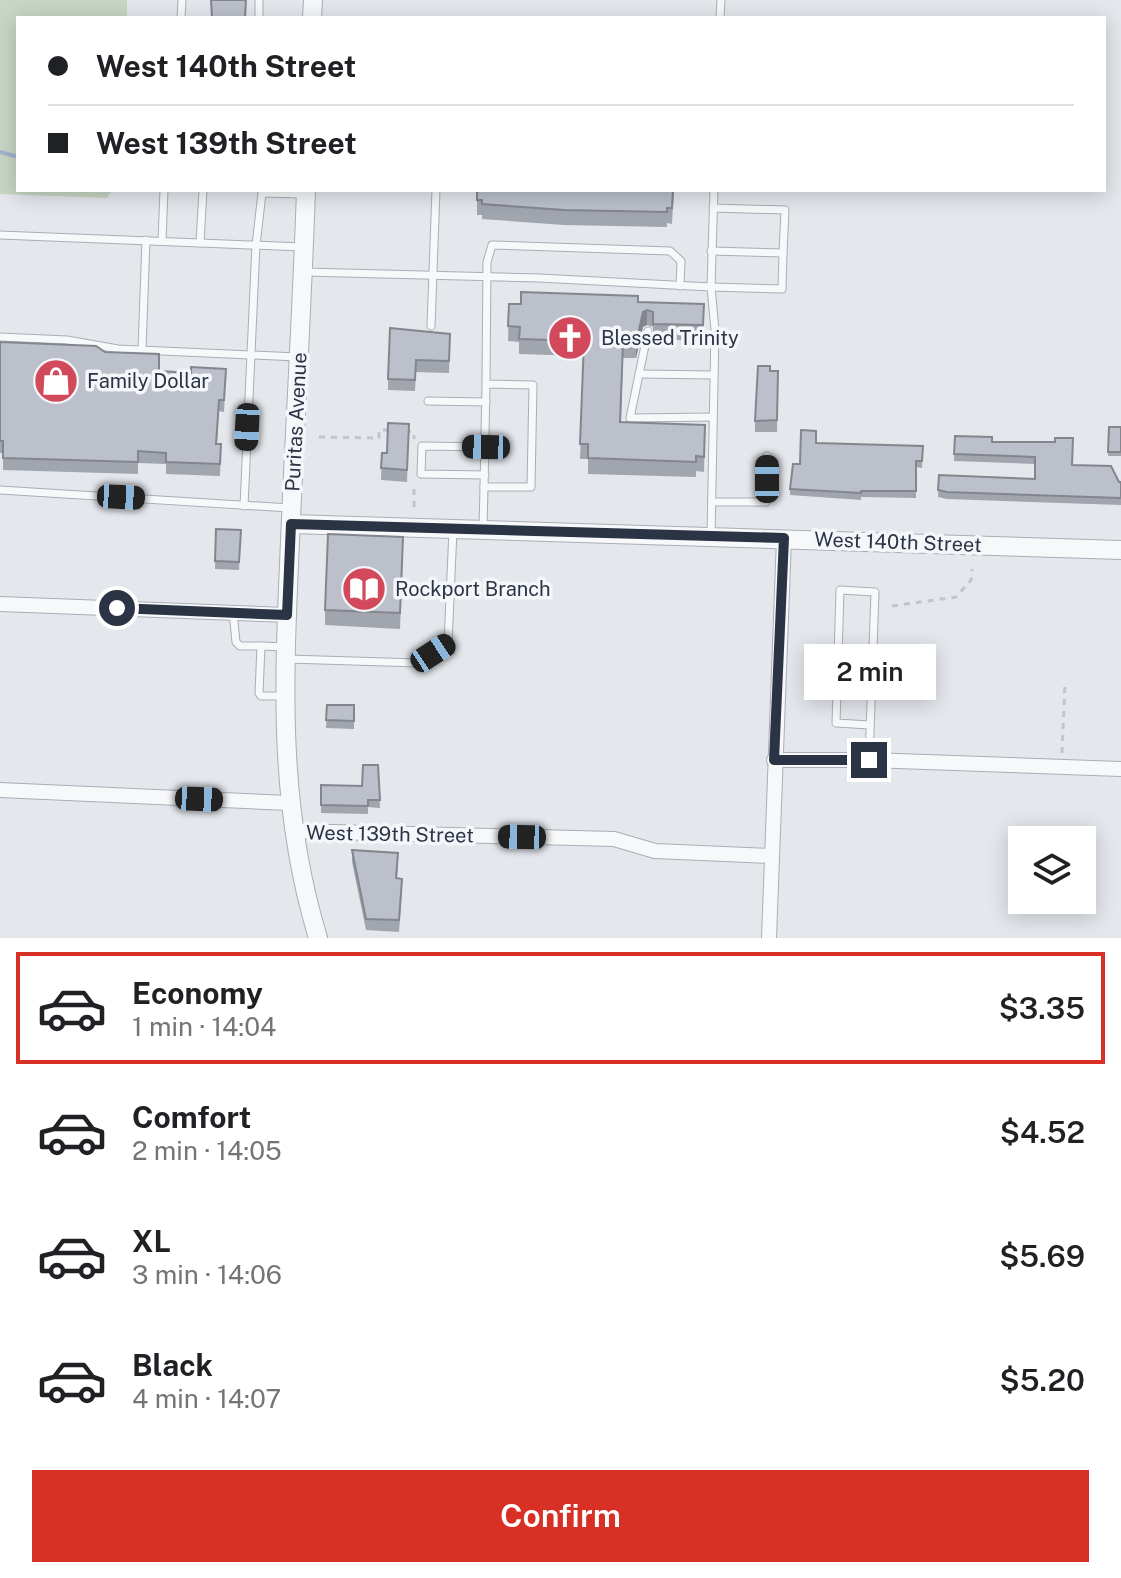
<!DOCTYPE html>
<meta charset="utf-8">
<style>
body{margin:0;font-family:"Public Sans",sans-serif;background:#f2f2f2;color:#202124;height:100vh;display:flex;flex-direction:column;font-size:30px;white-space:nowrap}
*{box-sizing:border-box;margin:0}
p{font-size:26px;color:#757577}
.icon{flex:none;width:44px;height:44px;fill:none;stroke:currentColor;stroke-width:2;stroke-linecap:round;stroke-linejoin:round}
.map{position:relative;height:938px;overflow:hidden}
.sheet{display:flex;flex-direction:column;background:#fff;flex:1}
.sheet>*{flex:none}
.guide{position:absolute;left:16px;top:16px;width:1090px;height:176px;border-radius:0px;box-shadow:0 4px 20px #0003;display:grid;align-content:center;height:176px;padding:0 32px;background:#fff}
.controls{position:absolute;left:1008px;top:826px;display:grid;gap:16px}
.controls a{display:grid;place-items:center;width:88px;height:88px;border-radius:0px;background:#fff;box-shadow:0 4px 20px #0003;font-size:40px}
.end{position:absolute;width:36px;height:36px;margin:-18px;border:10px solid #2b3445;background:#fff;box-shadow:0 0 0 4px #fff}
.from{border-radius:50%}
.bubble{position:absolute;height:56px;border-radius:0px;background:#fff;box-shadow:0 4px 20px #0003;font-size:26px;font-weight:600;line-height:56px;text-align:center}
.car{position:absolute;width:24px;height:48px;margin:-24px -12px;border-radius:10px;box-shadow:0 0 6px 2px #0007;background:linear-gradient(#222 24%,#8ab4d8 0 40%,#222 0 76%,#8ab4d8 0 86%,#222 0)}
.guide b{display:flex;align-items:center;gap:28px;height:76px;font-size:30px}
.guide b+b{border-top:2px solid #e0e0e0}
.guide i{width:20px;height:20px;background:#202124}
ul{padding:14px 0 0;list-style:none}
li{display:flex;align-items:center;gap:24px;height:112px;margin:0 16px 12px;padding:0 16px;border:4px solid transparent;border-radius:0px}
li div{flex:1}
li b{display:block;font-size:30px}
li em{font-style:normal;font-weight:600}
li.on{border-color:#d93025}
li>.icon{width:72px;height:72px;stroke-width:1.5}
.button{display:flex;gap:16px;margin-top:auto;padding:16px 32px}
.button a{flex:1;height:92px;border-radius:0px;background:#d93025;color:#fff;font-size:32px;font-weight:600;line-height:92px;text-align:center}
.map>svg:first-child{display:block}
.green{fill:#c9d6c5}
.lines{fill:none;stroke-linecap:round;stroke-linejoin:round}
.stream{stroke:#9fb4cc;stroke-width:4}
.service-casing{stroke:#a9aeb7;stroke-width:9}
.minor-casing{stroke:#a9aeb7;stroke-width:16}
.tertiary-casing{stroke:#a9aeb7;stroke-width:20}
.path{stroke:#c2c5cb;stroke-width:3;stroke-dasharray:6 6;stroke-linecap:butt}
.service{stroke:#f7f8fa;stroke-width:7}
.minor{stroke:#f7f8fa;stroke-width:14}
.tertiary{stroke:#f7f8fa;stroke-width:18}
.wall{fill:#a1a5ae}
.shaded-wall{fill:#83868d}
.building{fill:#bbc0ca;stroke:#83868d;stroke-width:2}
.route{stroke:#2b3445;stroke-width:10}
.labels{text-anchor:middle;stroke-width:7;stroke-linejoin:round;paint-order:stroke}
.poi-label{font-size:20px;fill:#2b3445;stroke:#f4f6f9;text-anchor:start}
.street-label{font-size:20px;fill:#2b3445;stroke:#f4f6f9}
</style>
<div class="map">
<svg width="1121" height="938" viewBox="0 0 1121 938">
<rect width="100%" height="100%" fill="#e4e7ec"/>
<!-- green -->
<polygon class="green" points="0,0 127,0 127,18 18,18 18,190 112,190 107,198 0,194"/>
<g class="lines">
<!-- stream -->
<polyline class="stream" points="0,152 18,157"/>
<!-- service casing -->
<g class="service-casing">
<g id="service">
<polyline points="181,18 182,0"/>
<polyline points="259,18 259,0"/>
<polyline points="720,18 721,0"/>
<polyline points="0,235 302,247"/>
<polyline points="162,241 164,190"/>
<polyline points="200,243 203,190"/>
<polyline points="711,251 783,253 785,210 713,208"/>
<polyline points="305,272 539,278 711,287 714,190"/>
<polyline points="431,326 436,190"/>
<polyline points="648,331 630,418 713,417"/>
<polyline points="0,337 67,340 118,349 297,357"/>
<polyline points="142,350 146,240"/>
<polyline points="639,374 714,375"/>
<polyline points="486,384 484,487 531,487 533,385 486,384 487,262 492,245 670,251 681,261 680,286"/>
<polyline points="428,401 486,402"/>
<polyline points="485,475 421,474 422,446 486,447"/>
<polyline points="0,490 290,508"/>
<polyline points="712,502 766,502 767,456"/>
<polyline points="244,506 256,245 262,193 304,194"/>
<polyline points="483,529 484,487"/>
<polyline points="711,536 715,330 711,287 782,289 783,253"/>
<polyline points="233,612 236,642 240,646 261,646"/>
<polyline points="288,659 417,663 448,643 453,530"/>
<polyline points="283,696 261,696 259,693 261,646 284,647"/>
<polyline points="869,760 875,592 840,590 836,723 870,725"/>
</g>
</g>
<!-- minor casing -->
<g class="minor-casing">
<g id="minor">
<polyline points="0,604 287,615"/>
<polyline points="774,760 869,760 1121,769"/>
<polyline points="0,790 289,803"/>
<polyline points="293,831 614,839 655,851 772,856"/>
<polyline points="769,938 784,538"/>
</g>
</g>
<!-- tertiary casing -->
<g class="tertiary-casing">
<g id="tertiary">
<polyline points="312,18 313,0"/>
<path d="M 306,190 C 302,307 295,424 290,541 C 284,680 277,803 318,938"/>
<polyline points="291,524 1121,550"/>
</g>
</g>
<!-- path -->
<g class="path">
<polyline points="405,431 414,432 414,439"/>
<polyline points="319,437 379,438 379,430 389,430"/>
<polyline points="414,507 414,483"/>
<polyline points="892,606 956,597 971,580 972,569"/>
<polyline points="1062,753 1065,683"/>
</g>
<!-- service -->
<use href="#service" class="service"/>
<!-- minor -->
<use href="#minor" class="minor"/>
<!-- tertiary -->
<use href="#tertiary" class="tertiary"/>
</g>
<!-- wall -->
<g class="wall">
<polygon points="477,190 674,190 672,224 667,223 667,227 564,225 482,219 482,215 477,215"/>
<polygon points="638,302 704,304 703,341 653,339 653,327 647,325 643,327 636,358 623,358 621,422 705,425 704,472 696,471 696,477 588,474 588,459 580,459 584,356 519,354 519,342 508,341 509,304"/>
<polygon points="450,334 449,373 416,372 415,391 388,390 388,379"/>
<polygon points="0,342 105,352 159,371 191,373 226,369 224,412 219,411 217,444 221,444 220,476 166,474 166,464 138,463 138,474 3,470 3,453 0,453"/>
<polygon points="770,371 778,371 777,432 755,432 755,421"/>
<polygon points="409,424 407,482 381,480 382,453 387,453"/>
<polygon points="1109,427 1121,427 1121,456 1108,456"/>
<polygon points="955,436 992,442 1072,465 1121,482 1121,505 947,499 938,497 939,475 1035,479 1035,464 954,461"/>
<polygon points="923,446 922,468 916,467 916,498 861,497 861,500 790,495 790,489 800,464"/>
<polygon points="216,529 241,530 239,570 215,569"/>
<polygon points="403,553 400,629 325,625 325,610"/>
<polygon points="327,705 354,705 354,729 326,728"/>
<polygon points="378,765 380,808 368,807 368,814 321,813 321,785 362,786"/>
<polygon points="352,850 398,864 397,878 402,891 399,932 366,930 352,862"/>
</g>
<!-- shaded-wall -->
<polygon class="shaded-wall" points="647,310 647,325 643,327 636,358 636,343 643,312"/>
<!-- building -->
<g class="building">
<polygon points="211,0 246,0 245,18 212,18"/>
<polygon points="477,190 673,190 672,208 667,208 667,212 564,210 482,204 482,200 477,200"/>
<polygon points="521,292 638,296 638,302 704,304 703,325 653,324 653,312 647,310 643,312 636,343 623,343 620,422 705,425 704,457 696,456 696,462 588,458 588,444 580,444 584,341 519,339 520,327 508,326 509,304 521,304"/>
<polygon points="390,328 450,334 449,361 416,360 415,380 388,379"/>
<polygon points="0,342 96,346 105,352 159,354 159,371 191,373 191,367 226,369 224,400 219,400 216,444 221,444 220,464 166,462 166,453 138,451 138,462 3,458 3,441 0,441"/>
<polygon points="758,366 770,366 770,371 778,371 777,420 755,421"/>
<polygon points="388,423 409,424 407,470 381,468 382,453 387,453"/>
<polygon points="1109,427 1121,427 1121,452 1108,452"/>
<polygon points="801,430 816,431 816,443 923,446 922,461 916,461 916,491 861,491 861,493 790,489 793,464 800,464"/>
<polygon points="955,436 992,437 992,442 1055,442 1055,438 1073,438 1072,465 1111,466 1119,482 1121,482 1121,498 947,492 938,490 939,475 1035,479 1035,457 954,454"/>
<polygon points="216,529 241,530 239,562 215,561"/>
<polygon points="328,534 403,537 400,613 325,610"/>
<polygon points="327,705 354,705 354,721 326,720"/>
<polygon points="363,765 378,765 380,800 368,800 368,806 321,805 321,785 362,786"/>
<polygon points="352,850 398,853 396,878 402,879 399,920 366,919"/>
</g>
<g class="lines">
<!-- route -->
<polyline class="route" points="117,608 287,615 291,524 784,538 774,760 869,760"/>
</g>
<!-- icons -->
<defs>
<g id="church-disc" transform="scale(2.3)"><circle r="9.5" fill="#d1495b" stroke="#f4f6f9"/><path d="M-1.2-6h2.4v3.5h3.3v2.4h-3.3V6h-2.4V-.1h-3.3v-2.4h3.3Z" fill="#fff"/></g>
<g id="shop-disc" transform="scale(2.3)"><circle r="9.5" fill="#d1495b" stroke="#f4f6f9"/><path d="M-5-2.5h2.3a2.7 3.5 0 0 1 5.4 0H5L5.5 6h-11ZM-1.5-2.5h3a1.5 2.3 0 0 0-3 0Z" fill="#fff"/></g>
<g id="library-disc" transform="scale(2.3)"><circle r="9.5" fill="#d1495b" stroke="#f4f6f9"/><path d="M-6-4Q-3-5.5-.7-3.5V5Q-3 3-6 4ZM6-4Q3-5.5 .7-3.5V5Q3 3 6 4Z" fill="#fff"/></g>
</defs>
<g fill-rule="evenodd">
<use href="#church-disc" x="570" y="338"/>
<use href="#shop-disc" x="56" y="381"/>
<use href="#library-disc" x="364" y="589"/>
</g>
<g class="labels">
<!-- poi labels -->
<g class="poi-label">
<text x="601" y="345">Blessed Trinity</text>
<text x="87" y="388">Family Dollar</text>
<text x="395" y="596">Rockport Branch</text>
</g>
<!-- street labels -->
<g class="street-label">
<text transform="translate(296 422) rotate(-87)" y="7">Puritas Avenue</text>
<text transform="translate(898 542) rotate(2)" y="7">West 140th Street</text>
<text transform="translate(390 834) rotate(1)" y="7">West 139th Street</text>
</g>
</g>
</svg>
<div class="controls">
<a><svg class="icon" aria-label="layers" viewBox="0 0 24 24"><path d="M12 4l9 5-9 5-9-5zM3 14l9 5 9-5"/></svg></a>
</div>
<i class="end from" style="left:117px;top:608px"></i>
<i class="end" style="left:869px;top:760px"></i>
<div class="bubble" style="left:804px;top:644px;width:132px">2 min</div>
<i class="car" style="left:247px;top:427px;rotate:183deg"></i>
<i class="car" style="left:486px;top:447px;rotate:271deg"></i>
<i class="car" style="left:767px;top:479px;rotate:0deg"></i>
<i class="car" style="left:121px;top:497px;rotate:93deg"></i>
<i class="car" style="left:433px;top:653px;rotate:57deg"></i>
<i class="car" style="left:199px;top:799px;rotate:92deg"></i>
<i class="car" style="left:522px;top:837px;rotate:271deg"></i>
<div class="guide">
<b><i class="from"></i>West 140th Street</b>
<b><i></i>West 139th Street</b>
</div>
</div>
<section class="sheet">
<ul>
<li class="on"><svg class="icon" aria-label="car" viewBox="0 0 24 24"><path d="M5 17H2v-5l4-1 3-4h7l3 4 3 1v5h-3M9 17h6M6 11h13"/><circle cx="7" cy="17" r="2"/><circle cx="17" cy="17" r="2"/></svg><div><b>Economy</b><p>1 min · 14:04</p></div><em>$3.35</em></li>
<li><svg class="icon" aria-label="car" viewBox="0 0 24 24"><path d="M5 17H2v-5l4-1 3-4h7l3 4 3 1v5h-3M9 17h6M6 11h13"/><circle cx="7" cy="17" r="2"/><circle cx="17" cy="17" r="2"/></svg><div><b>Comfort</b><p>2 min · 14:05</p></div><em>$4.52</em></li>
<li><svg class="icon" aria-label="car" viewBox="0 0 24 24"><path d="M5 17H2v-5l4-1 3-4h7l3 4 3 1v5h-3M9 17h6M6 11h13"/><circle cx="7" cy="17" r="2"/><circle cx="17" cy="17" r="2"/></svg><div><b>XL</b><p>3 min · 14:06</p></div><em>$5.69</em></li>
<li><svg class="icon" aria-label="car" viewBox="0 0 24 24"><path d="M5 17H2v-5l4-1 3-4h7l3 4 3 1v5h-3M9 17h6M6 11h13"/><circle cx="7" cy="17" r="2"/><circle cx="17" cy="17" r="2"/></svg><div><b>Black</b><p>4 min · 14:07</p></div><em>$5.20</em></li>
</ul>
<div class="button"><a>Confirm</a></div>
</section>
